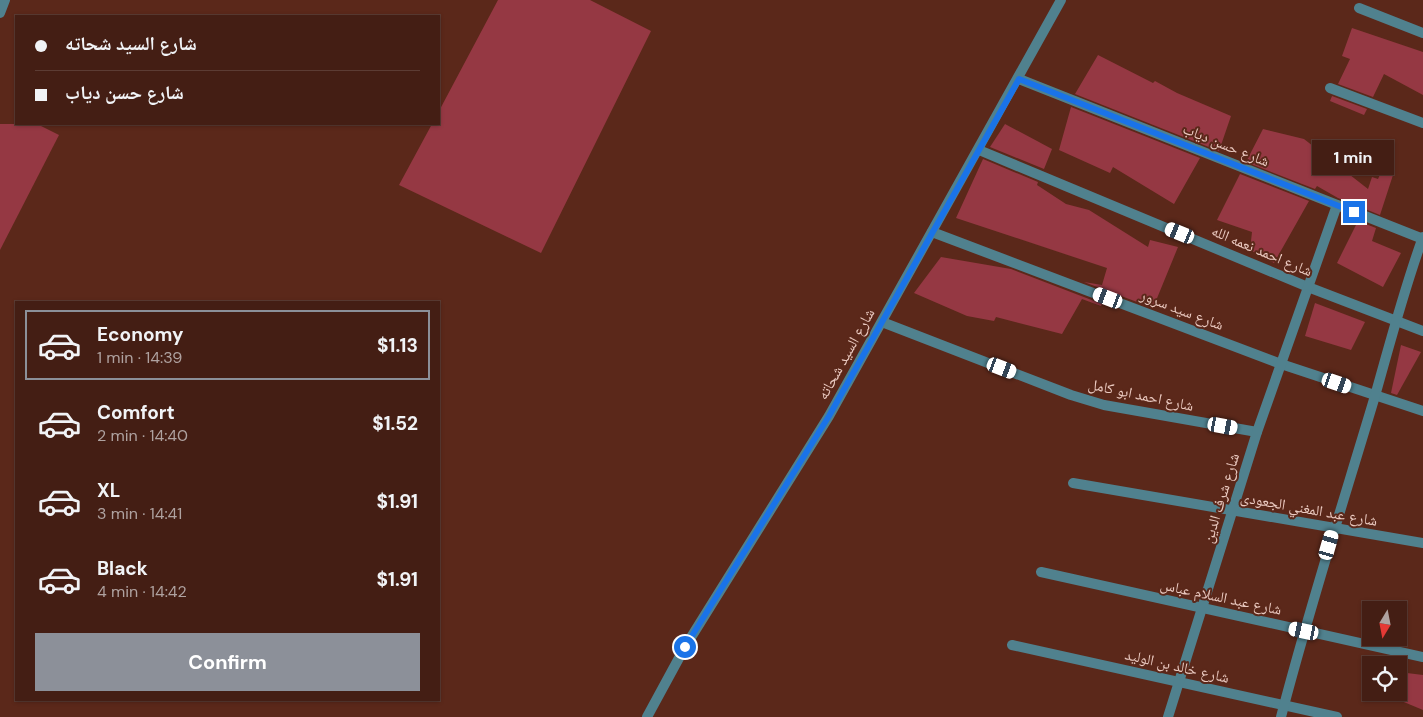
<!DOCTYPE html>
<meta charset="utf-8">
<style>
body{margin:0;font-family:"DM Sans","Noto Naskh Arabic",sans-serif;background:#4e2b22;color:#f1f3f6;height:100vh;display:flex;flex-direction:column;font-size:19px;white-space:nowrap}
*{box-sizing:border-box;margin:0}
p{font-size:16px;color:#afa2a0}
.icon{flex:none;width:28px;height:28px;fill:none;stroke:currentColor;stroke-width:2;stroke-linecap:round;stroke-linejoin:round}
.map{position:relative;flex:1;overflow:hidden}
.sheet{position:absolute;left:15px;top:301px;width:425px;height:400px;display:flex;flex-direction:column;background:#441e14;border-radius:0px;box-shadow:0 1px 4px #0004,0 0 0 1px #5c3c34}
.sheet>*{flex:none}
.guide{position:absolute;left:15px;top:15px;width:425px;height:110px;border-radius:0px;box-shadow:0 1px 4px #0004,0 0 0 1px #5c3c34;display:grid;align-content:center;height:110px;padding:0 20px;background:#441e14}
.needle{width:32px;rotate:190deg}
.tools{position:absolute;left:1362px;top:601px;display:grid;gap:10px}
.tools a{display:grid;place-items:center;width:45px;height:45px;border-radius:0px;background:#441e14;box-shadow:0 1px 4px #0004,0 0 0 1px #5c3c34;font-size:25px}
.end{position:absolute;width:22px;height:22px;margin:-11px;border:6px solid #1a73e8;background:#fff;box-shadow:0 0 0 2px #fff}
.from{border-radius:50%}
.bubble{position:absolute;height:35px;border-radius:0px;background:#441e14;box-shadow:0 1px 4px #0004,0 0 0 1px #5c3c34;font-size:16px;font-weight:700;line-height:35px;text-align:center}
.car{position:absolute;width:15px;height:30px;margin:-15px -8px;border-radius:6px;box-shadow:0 0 4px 1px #0007;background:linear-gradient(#fff 24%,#345 0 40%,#fff 0 76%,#345 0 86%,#fff 0)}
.guide b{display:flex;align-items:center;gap:18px;height:48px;font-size:19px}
.guide b+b{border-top:1px solid #5c3c34}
.guide i{width:12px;height:12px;background:#f1f3f6}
ul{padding:9px 0 0;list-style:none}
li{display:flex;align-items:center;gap:15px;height:70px;margin:0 10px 8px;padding:0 10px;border:2px solid transparent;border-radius:0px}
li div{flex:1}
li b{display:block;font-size:19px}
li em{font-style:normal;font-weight:700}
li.active{border-color:#8c9099}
li>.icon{width:45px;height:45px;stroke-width:1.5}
.primary-button{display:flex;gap:10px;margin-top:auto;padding:10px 20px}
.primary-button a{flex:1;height:58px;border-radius:0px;background:#8c9099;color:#fff;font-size:20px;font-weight:700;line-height:58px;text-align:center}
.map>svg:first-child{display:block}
.building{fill:#953843}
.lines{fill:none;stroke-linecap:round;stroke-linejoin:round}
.service{stroke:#50818e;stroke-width:10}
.minor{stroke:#50818e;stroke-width:10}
.route{stroke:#1a73e8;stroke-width:6}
.labels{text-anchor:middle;stroke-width:4;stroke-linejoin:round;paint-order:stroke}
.street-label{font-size:15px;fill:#ebcac1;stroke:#5b281a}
</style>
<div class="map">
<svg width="1423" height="717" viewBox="0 0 1423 717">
<rect width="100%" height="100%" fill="#5b281a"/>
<!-- building -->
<g class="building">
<polygon points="498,0 590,0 651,31 541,253 399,185 432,124 439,124 439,111"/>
<polygon points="1352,28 1423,52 1423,95 1384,74 1373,97 1338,84 1350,59 1342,56"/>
<polygon points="1098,55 1153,83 1155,81 1177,93 1231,116 1219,151 1075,94"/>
<polygon points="1332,96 1367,109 1364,115 1330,101"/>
<polygon points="1071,107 1200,158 1174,204 1113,167 1110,173 1059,150"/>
<polygon points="0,124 37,124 59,135 0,250"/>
<polygon points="1005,124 1052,149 1044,169 990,147"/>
<polygon points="1263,129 1304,139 1368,189 1372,177 1378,179 1382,170 1393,175 1380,215 1338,198 1317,186 1315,189 1246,162"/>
<polygon points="983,159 1038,182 1037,185 1066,204 1089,210 1148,247 1150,240 1178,247 1153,308 1084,282 1102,285 1107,268 956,218"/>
<polygon points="1240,174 1309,201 1274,263 1250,250 1252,232 1217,220"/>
<polygon points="1358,221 1376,228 1372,241 1401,253 1383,287 1337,263"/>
<polygon points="941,257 1011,269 1102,304 1101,306 1082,299 1062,334 996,317 994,321 967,316 914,293"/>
<polygon points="1315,303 1365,322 1351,350 1305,336"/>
<polygon points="1401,345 1421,352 1397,395 1391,393"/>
<polygon points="1399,672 1423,675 1423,710 1399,700"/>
</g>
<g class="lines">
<!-- service -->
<polyline class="service" points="0,13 5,0"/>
<!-- minor -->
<g class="minor">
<polyline points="1359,8 1423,33"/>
<polyline points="1019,79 1423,239"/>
<polyline points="1330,88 1423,123"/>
<polyline points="979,150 1308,287 1423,331"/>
<polyline points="932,232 1281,364 1423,411"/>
<polyline points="882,322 1071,395 1104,405 1257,432"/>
<polyline points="1073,483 1423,543"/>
<polyline points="1041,572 1423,657"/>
<polyline points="1012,645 1337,717"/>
<polyline points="647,717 685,647 829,416 1061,0"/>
<polyline points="1168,717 1257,432 1337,205"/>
<path d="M 1281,717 C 1309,609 1343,503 1375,396 C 1390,343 1404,289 1423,237"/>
</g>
</g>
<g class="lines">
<!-- route -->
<polyline class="route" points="685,647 829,416 1019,79 1354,212"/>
</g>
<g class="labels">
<!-- street labels -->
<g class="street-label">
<text transform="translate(1226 145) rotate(22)" y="5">شارع حسن دياب</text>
<text transform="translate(1262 251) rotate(23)" y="5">شارع احمد نعمه الله</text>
<text transform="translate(1182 310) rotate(21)" y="5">شارع سيد سرور</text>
<text transform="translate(846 354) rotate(-61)" y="5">شارع السيد شحاته</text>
<text transform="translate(1141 395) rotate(12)" y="5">شارع احمد ابو كامل</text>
<text transform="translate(1221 498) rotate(-73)" y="5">شارع شرف الدين</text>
<text transform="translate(1309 509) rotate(10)" y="5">شارع عبد المغني الجعودى</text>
<text transform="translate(1221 597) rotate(12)" y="5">شارع عبد السلام عباس</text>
<text transform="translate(1177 666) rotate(13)" y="5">شارع خالد بن الوليد</text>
</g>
</g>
</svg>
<div class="tools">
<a><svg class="needle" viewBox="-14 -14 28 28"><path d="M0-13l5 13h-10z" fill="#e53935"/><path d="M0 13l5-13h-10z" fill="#afa2a0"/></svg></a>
<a><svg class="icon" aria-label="locate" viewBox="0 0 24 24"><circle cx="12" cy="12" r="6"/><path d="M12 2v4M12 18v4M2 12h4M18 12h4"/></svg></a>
</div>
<i class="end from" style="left:685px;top:647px"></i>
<i class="end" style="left:1354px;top:212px"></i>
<div class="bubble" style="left:1312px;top:140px;width:82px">1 min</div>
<i class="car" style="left:1180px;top:233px;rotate:292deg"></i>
<i class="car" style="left:1108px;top:298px;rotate:291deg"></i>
<i class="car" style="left:1002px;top:368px;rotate:111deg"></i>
<i class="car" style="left:1337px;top:383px;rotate:109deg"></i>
<i class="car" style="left:1223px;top:426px;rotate:100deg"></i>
<i class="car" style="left:1329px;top:545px;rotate:16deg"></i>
<i class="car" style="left:1304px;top:631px;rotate:282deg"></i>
<div class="guide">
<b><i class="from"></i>شارع السيد شحاته</b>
<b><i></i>شارع حسن دياب</b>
</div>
<section class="sheet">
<ul>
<li class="active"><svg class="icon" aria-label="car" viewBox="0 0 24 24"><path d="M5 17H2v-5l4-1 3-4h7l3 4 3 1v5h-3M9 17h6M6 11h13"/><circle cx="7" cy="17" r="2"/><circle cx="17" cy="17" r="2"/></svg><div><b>Economy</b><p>1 min · 14:39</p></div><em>$1.13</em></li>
<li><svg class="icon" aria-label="car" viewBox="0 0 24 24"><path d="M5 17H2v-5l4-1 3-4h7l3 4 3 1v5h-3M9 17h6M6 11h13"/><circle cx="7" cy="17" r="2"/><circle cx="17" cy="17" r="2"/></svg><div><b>Comfort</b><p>2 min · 14:40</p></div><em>$1.52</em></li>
<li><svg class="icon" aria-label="car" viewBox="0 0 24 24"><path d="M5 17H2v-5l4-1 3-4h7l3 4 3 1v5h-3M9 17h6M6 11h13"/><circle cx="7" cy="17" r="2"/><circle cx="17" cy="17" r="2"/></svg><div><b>XL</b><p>3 min · 14:41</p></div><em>$1.91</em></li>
<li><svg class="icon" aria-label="car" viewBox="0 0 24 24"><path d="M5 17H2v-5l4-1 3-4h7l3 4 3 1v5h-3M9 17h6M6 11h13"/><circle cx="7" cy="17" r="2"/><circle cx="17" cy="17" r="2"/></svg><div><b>Black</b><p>4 min · 14:42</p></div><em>$1.91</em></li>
</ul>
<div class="primary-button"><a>Confirm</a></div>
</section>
</div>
